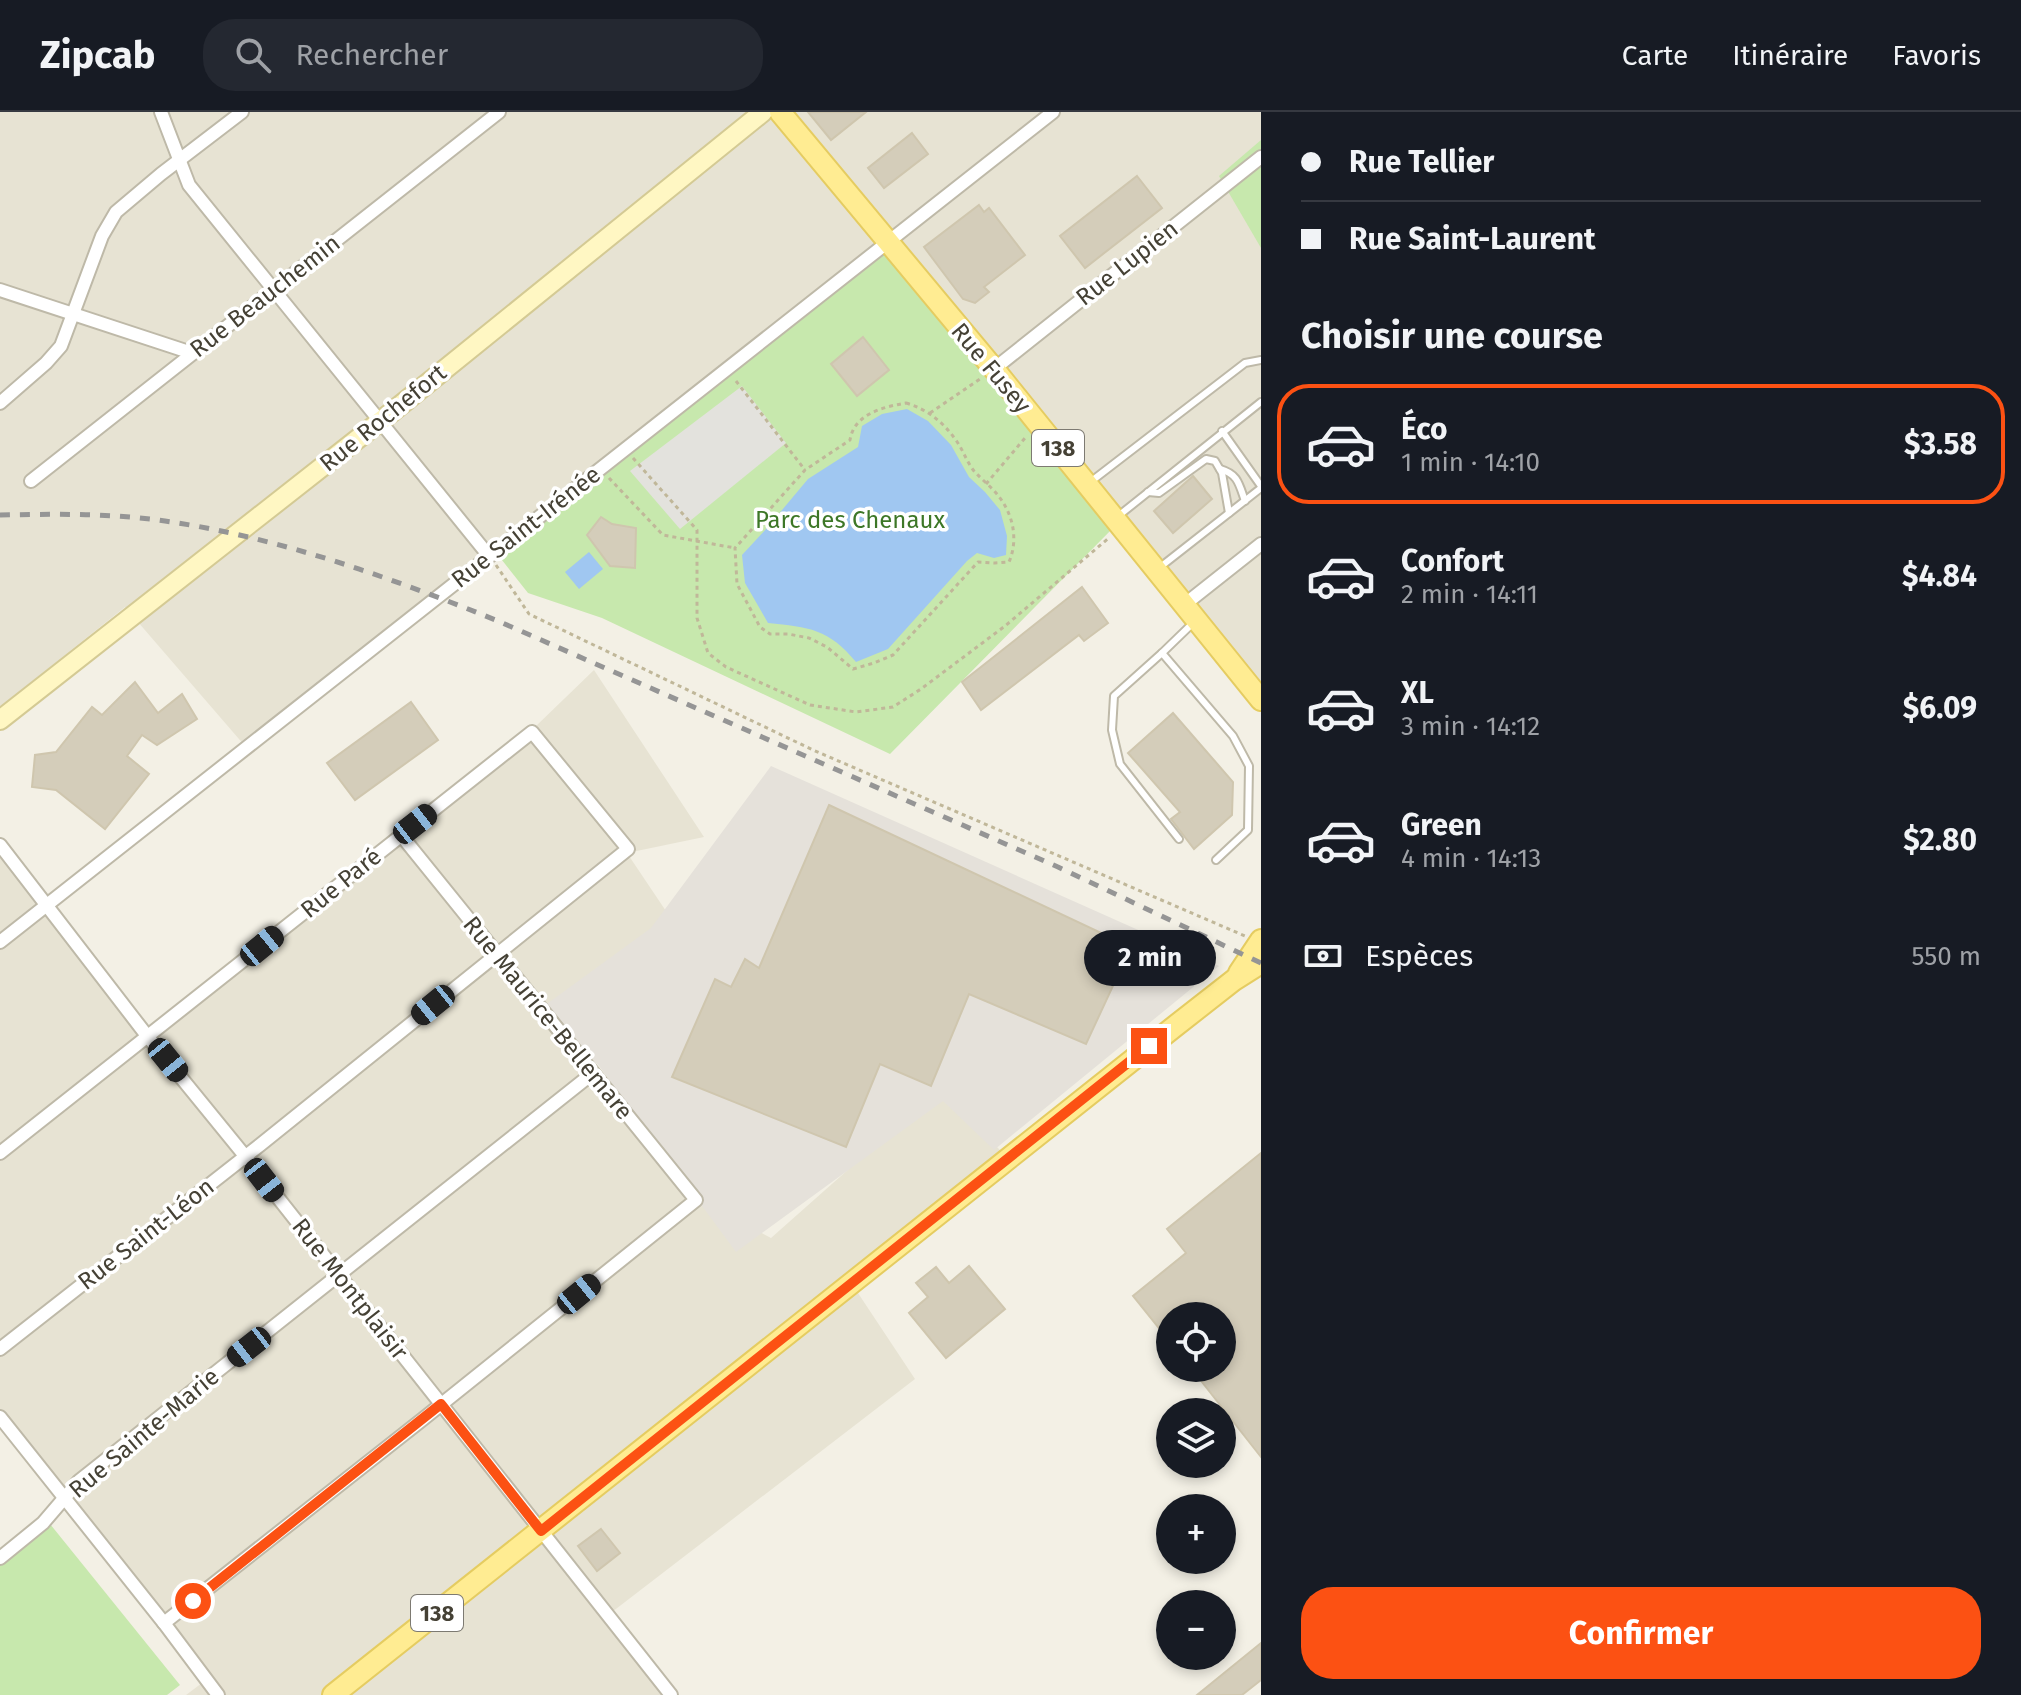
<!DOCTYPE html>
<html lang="fr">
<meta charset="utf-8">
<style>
body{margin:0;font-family:"Fira Sans",sans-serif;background:#242831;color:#f1f3f6;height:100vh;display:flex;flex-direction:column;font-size:30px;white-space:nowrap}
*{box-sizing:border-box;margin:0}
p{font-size:26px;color:#9ea1a6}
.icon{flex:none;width:44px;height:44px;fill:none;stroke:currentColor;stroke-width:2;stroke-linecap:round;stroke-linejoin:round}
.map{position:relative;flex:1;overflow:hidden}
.sheet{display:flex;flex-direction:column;background:#171b24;width:760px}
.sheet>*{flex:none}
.banner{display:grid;align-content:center;height:176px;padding:0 40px;background:#171b24}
.tools{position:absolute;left:1156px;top:1190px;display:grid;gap:16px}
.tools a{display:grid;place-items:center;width:80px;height:80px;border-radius:50%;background:#171b24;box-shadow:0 4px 12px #0003;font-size:40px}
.end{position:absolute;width:36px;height:36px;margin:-18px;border:10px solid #fc5113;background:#fff;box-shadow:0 0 0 4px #fff}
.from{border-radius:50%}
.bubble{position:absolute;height:56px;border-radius:28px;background:#171b24;box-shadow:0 4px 12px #0003;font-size:26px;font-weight:700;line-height:56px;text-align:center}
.car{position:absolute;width:24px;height:48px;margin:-24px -12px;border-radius:10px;box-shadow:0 0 6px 2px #0007;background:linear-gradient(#222 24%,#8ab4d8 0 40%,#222 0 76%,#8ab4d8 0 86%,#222 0)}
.banner b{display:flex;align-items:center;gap:28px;height:76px;font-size:30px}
.banner b+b{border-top:2px solid #363941}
.banner i{width:20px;height:20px;background:#f1f3f6}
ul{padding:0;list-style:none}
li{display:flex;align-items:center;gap:24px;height:120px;margin:0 16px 12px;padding:0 24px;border:4px solid transparent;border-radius:32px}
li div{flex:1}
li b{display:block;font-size:30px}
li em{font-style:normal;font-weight:700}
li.selected{border-color:#fc5113}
li>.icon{width:72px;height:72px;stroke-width:1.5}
h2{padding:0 40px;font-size:36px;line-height:96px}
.pay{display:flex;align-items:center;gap:20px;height:88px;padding:0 40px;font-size:30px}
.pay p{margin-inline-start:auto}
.primary-button{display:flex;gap:16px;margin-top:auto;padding:16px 40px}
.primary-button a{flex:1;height:92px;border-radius:32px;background:#fc5113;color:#fff;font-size:32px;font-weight:700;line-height:92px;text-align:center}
header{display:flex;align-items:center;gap:48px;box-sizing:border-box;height:112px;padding:0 40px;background:#171b24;border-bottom:2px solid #363941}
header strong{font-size:38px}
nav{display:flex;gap:44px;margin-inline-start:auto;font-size:28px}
.search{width:560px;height:72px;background:#242831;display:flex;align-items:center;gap:20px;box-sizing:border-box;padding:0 28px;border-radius:32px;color:#9ea1a6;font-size:30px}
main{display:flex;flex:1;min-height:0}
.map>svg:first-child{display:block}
.residential{fill:#e7e3d3}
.industrial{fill:#e5e1da}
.green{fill:#c7e8ad}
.parking{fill:#e3e2dd}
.water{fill:#a0c7f1}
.building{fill:#d4cdba;stroke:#cfc6ae;stroke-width:2}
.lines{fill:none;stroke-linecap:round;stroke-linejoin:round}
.lane-casing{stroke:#beb9a8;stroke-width:10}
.street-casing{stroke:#beb9a8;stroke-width:16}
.secondary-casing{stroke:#d4ca94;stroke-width:22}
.primary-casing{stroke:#e5cc61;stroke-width:24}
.path{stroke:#c0b799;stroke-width:3;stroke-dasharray:4 4;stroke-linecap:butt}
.lane{stroke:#fff;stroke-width:6}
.street{stroke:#fff;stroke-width:12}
.secondary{stroke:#fff7c3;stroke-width:18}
.primary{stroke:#ffec92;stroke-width:20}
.rail{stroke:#959595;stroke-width:5;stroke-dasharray:10 10;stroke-linecap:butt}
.route{stroke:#fc5113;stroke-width:10}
.labels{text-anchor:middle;stroke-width:7;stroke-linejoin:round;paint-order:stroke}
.shield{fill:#fff;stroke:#7d7a72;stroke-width:2}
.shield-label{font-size:22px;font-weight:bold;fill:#454135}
.street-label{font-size:24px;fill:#454135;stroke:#fff}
.park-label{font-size:24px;fill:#3d7727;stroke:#fff}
</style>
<header>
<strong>Zipcab</strong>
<div class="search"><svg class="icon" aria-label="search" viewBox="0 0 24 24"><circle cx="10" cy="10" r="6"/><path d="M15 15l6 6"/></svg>Rechercher</div>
<nav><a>Carte</a><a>Itinéraire</a><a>Favoris</a></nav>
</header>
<main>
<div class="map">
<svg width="1261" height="1583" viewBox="0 0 1261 1583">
<rect width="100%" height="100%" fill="#f3f0e5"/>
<!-- residential -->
<g class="residential">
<polygon points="0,0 1261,0 1261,579 886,126 245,634 125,495 0,595"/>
<polygon points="594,558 704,725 627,741 674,811 546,907 689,1082 771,1126 939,977 1009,1047 854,1175 915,1267 612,1500 677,1583 186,1583 210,1565 0,1307 0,730 149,917 535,615"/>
</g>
<!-- industrial -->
<polygon class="industrial" points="771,654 1219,854 994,1038 943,989 736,1140 599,954 544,894 651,816"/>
<!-- green -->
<g class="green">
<polygon points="1261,28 1261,136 1219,64"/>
<polygon points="881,139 1114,415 890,642 602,506 528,481 498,443"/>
<polygon points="46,1407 180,1573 167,1583 0,1583 0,1444"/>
</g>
<!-- parking -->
<polygon class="parking" points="742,274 786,331 680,417 630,359"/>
<!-- water -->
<g class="water">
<path d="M 907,297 L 928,309 L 951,333 L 969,365 L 985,380 L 1000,398 L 1007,424 L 1006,443 L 994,446 L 977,441 L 967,449 L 888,537 L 856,550 C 829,517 809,515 768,511 L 745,471 L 742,443 L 767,416 L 808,367 L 858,335 L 862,314 L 882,302 Z"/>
<polygon points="589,440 603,457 579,477 565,460"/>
</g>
<!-- building -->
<g class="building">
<polygon points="808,0 866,0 831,28"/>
<polygon points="912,21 928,42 884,76 868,56"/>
<polygon points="1137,64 1162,96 1085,156 1060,124"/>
<polygon points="979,93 984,100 989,96 1025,143 984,175 989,180 975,191 963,187 924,135"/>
<polygon points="863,225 889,258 857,284 831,252"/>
<polygon points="1193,364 1212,387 1173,421 1154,399"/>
<polygon points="601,405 612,412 636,416 635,456 610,454 587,423"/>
<polygon points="1082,475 1108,511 1084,529 1079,523 981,598 962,570"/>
<polygon points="135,570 158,601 182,582 197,607 157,633 142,623 127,644 149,662 105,717 56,678 32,675 35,643 56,640 92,595 102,603"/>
<polygon points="411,590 438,628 355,688 327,651"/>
<polygon points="1173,601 1233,670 1232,703 1194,737 1171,707 1180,700 1128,641"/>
<polygon points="829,693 1131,835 1086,932 969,882 931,974 880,952 846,1035 672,965 715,867 731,875 745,847 759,856"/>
<polygon points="1261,1041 1261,1345 1191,1256 1222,1256 1222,1204 1170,1204 1170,1230 1133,1184 1186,1141 1167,1117"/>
<polygon points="969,1154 1005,1197 946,1246 909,1201 928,1185 916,1171 936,1155 949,1171"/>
<polygon points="601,1417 620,1441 597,1459 578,1434"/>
<polygon points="1261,1531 1261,1568 1242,1583 1197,1583"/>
</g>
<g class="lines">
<!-- lane casing -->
<g class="lane-casing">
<g id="lane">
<polyline points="1222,319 1261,374"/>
<path d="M 1220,357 C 1238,362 1239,372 1245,389"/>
<polyline points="1089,371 1245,251 1261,248"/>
<polyline points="1148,380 1159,381 1206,347 1215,349 1222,361 1229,401"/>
<polyline points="1117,405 1261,290"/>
<polyline points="1159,456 1261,376"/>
<polyline points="1193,511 1162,541 1233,624 1249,654 1248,718 1216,748"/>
<polyline points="1162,541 1114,584 1112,618 1120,652 1179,727"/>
</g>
</g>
<!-- street casing -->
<g class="street-casing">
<g id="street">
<polyline points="161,0 189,73 489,444"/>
<polyline points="0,178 192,241"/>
<polyline points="994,257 1261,45"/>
<polyline points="0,291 46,251 61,234 102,124 116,100 161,62 242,0"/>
<polyline points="31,369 499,0"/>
<polyline points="1184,493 1261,432"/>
<polyline points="0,733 148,925 245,1044 671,1583"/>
<polyline points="0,830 1053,0"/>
<polyline points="0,1041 532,620 628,737 260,1033 0,1237"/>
<polyline points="0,1305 164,1511 218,1583"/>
<polyline points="0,1446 43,1411 79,1369 593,961"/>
<polyline points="164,1511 423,1307 696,1088 401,723"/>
</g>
</g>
<!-- secondary casing -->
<g class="secondary-casing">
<polyline id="secondary" points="0,608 397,296 763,0"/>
</g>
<!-- primary casing -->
<g class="primary-casing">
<g id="primary">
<polyline points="780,0 994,257 1261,588"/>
<polyline points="1239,861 1261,828"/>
<polyline points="333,1583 1174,915 1234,868 1261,851"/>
</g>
</g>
<!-- path -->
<g class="path">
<polyline points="736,269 805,358"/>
<path d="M 906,291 C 927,297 943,310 955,327 C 963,337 966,349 974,359 C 982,368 993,376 1000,386 C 1014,405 1018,429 1009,450 L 995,451 L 978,450 L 893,543 L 874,551 L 853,557 L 827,535 L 809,526 L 788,522 L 770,522 L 760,515 L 737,472 L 735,436 L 805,358 L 850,328 C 854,302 883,295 906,291 Z"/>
<polyline points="930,301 980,267"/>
<polyline points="633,346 697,418 697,506 708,541 726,555 810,593 856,600 893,595 921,577 1005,514 1110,425"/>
<polyline points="609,366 663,423 735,436"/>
<polyline points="986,372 1025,326"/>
<polyline points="496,453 529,502 813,638 1245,824"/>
</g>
<!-- lane -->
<use href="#lane" class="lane"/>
<!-- street -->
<use href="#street" class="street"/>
<!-- secondary -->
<use href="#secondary" class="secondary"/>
<!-- primary -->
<use href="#primary" class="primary"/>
<!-- rail -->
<path class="rail" d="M 0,403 C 54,402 111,401 165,409 C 277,425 392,466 498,509 L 1058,755 L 1261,851"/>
</g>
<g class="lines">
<!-- route -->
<polyline class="route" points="193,1489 441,1292 541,1419 1149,934"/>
</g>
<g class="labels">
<!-- shield labels -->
<g class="shield">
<rect x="1032" y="318" width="52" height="36" rx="6"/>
<rect x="411" y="1483" width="52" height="36" rx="6"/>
</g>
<g class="shield-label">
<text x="1058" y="344">138</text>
<text x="437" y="1509">138</text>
</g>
<!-- street labels -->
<g class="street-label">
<text transform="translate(1127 151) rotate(-38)" y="8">Rue Lupien</text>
<text transform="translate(265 184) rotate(-38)" y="8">Rue Beauchemin</text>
<text transform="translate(991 256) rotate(50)" y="8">Rue Fusey</text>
<text transform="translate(383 306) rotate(-39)" y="8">Rue Rochefort</text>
<text transform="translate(526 415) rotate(-38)" y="8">Rue Saint-Irénée</text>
<text transform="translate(341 771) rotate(-39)" y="8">Rue Paré</text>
<text transform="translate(548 906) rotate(51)" y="8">Rue Maurice-Bellemare</text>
<text transform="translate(146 1122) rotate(-38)" y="8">Rue Saint-Léon</text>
<text transform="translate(350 1177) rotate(52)" y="8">Rue Montplaisir</text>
<text transform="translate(144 1321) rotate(-40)" y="8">Rue Sainte-Marie</text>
</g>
<!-- park labels -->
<g class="park-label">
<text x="850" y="416">Parc des Chenaux</text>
</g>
</g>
</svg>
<div class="tools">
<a><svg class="icon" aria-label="locate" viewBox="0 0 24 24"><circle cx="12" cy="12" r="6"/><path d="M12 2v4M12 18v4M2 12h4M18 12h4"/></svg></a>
<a><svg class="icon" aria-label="layers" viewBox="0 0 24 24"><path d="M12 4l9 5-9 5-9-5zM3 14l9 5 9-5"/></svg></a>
<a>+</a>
<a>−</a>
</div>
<i class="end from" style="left:193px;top:1489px"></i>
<i class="end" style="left:1149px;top:934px"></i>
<div class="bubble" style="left:1084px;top:818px;width:132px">2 min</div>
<i class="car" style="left:415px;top:712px;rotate:52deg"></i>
<i class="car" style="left:262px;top:834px;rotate:51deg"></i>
<i class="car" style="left:433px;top:893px;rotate:231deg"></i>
<i class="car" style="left:168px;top:948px;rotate:141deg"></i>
<i class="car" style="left:264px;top:1068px;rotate:142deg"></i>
<i class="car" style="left:579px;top:1182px;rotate:51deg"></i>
<i class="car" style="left:249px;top:1235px;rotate:232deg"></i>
</div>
<section class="sheet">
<div class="banner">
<b><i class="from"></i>Rue Tellier</b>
<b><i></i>Rue Saint-Laurent</b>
</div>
<h2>Choisir une course</h2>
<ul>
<li class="selected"><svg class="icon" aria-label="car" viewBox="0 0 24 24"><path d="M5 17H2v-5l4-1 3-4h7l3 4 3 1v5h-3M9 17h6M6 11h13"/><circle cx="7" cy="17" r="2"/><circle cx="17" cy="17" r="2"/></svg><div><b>Éco</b><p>1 min · 14:10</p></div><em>$3.58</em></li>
<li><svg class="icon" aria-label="car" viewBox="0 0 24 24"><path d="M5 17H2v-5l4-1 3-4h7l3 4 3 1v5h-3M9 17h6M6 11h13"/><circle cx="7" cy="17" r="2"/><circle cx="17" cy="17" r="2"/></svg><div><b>Confort</b><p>2 min · 14:11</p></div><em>$4.84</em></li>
<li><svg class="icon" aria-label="car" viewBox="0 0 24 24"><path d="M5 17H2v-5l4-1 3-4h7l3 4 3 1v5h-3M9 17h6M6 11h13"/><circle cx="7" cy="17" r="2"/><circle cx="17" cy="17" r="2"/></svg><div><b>XL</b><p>3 min · 14:12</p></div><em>$6.09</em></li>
<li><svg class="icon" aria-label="car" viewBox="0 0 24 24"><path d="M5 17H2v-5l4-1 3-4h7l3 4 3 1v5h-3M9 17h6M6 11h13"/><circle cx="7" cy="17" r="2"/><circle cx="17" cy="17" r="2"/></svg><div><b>Green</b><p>4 min · 14:13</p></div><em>$2.80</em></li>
</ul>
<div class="pay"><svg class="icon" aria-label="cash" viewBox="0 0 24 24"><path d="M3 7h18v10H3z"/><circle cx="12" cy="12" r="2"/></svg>Espèces<p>550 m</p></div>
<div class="primary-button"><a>Confirmer</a></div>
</section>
</main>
